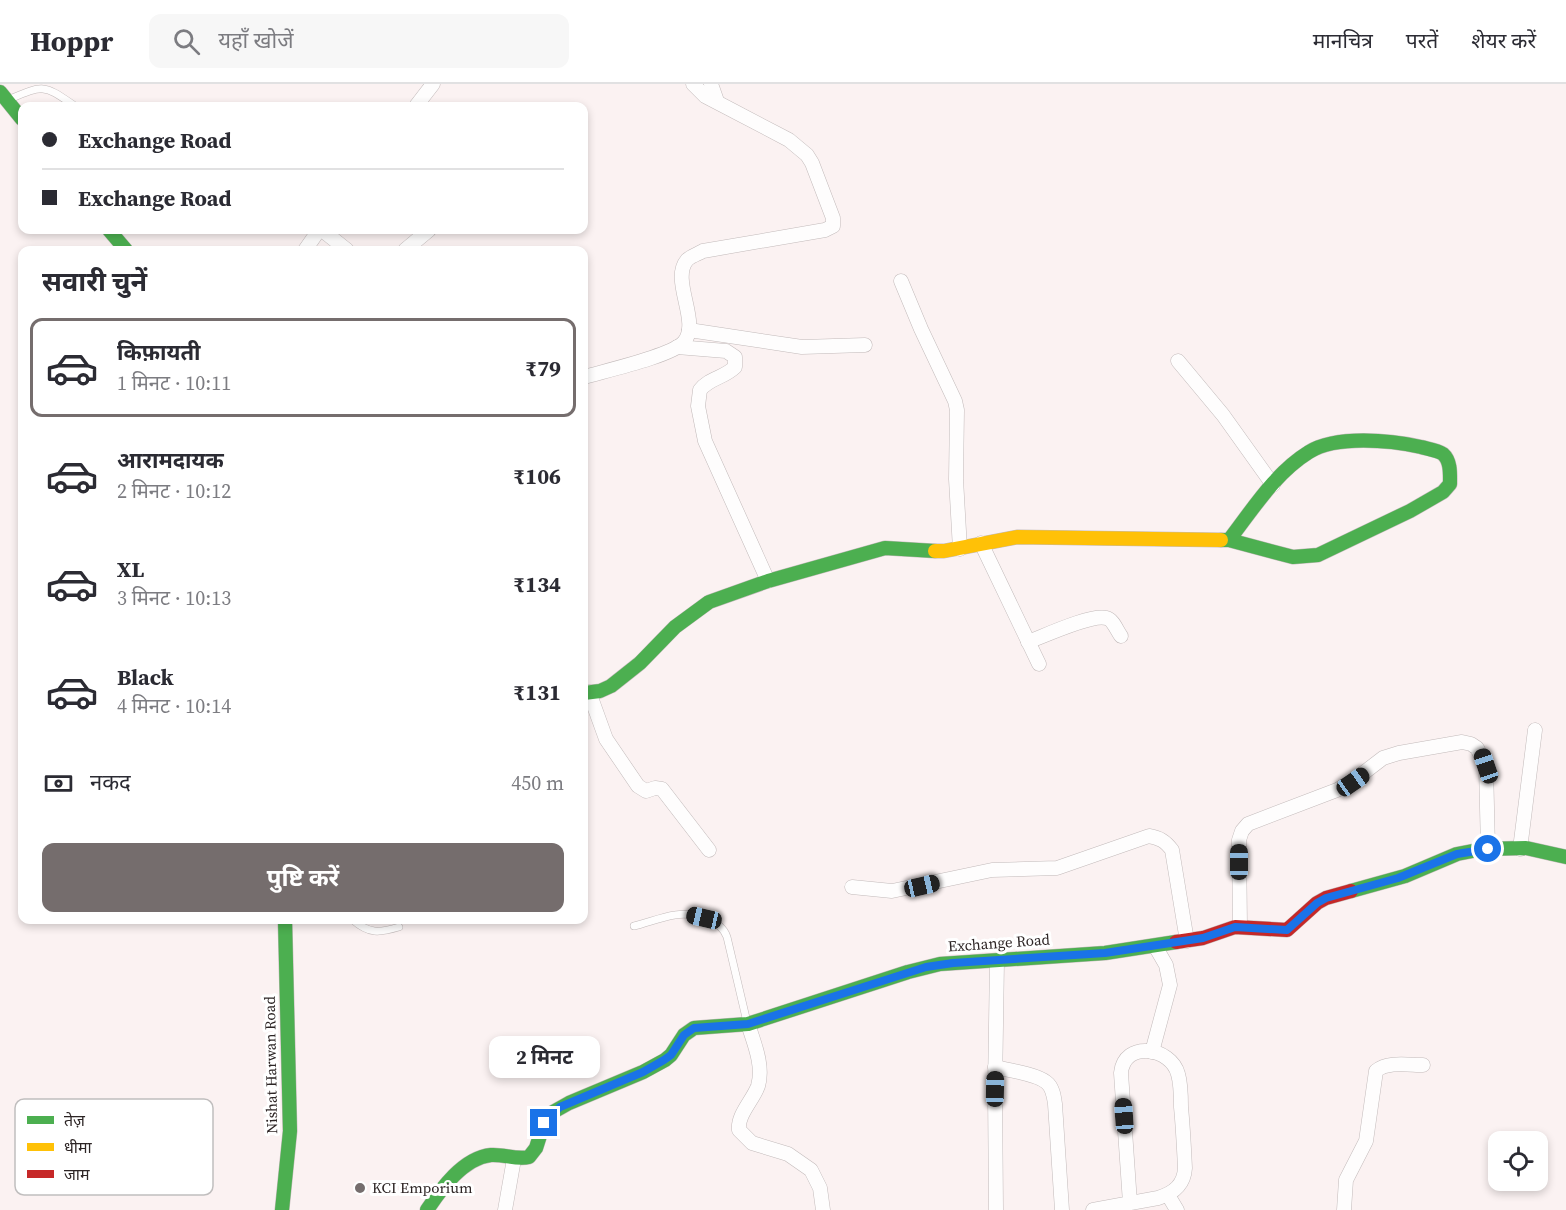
<!DOCTYPE html>
<html lang="hi">
<meta charset="utf-8">
<style>
body{margin:0;font-family:"Source Serif 4","Noto Sans Devanagari",serif;background:#f7f7f7;color:#2b2b33;height:100vh;display:flex;flex-direction:column;font-size:22px;white-space:nowrap}
*{box-sizing:border-box;margin:0}
p{font-size:20px;color:#7c7c81}
.icon{flex:none;width:33px;height:33px;fill:none;stroke:currentColor;stroke-width:2;stroke-linecap:round;stroke-linejoin:round}
.map{position:relative;flex:1;overflow:hidden}
.panel{position:absolute;left:18px;top:162px;width:570px;height:678px;display:flex;flex-direction:column;background:#fff;border-radius:12px;box-shadow:0 3px 9px #0003}
.panel>*{flex:none}
.banner{position:absolute;left:18px;top:18px;width:570px;height:132px;border-radius:12px;box-shadow:0 3px 9px #0003;display:grid;align-content:center;height:132px;padding:0 24px;background:#fff}
.fabs{position:absolute;left:1488px;top:1047px;display:grid;gap:12px}
.fabs a{display:grid;place-items:center;width:60px;height:60px;border-radius:12px;background:#fff;box-shadow:0 3px 9px #0003;font-size:30px}
.end{position:absolute;width:27px;height:27px;margin:-14px;border:8px solid #1a73e8;background:#fff;box-shadow:0 0 0 3px #fff}
.from{border-radius:50%}
.bubble{position:absolute;height:42px;border-radius:12px;background:#fff;box-shadow:0 3px 9px #0003;font-size:20px;font-weight:700;line-height:42px;text-align:center}
.car{position:absolute;width:18px;height:36px;margin:-18px -9px;border-radius:8px;box-shadow:0 0 4px 2px #0007;background:linear-gradient(#222 24%,#8ab4d8 0 40%,#222 0 76%,#8ab4d8 0 86%,#222 0)}
.banner b{display:flex;align-items:center;gap:21px;height:57px;font-size:22px}
.banner b+b{border-top:2px solid #e1e1e2}
.banner i{width:15px;height:15px;background:#2b2b33}
ul{padding:0;list-style:none}
li{display:flex;align-items:center;gap:18px;height:99px;margin:0 12px 9px;padding:0 12px;border:3px solid transparent;border-radius:12px}
li div{flex:1}
li b{display:block;font-size:22px}
li em{font-style:normal;font-weight:700}
li.on{border-color:#756d6d}
li>.icon{width:54px;height:54px;stroke-width:1.5}
h2{padding:0 24px;font-size:27px;line-height:72px}
.pay{display:flex;align-items:center;gap:15px;height:66px;padding:0 24px;font-size:22px}
.pay p{margin-inline-start:auto}
.button{display:flex;gap:12px;margin-top:auto;padding:12px 24px}
.button a{flex:1;height:69px;border-radius:12px;background:#756d6d;color:#fff;font-size:24px;font-weight:700;line-height:69px;text-align:center}
header{display:flex;align-items:center;gap:36px;box-sizing:border-box;height:84px;padding:0 30px;background:#fff;border-bottom:2px solid #e1e1e2}
header strong{font-size:28px}
nav{display:flex;gap:33px;margin-inline-start:auto;font-size:21px}
.search{width:420px;height:54px;background:#f7f7f7;display:flex;align-items:center;gap:15px;box-sizing:border-box;padding:0 21px;border-radius:12px;color:#7c7c81;font-size:22px}
.map>svg:first-child{display:block}
.lines{fill:none;stroke-linecap:round;stroke-linejoin:round}
.lane-casing{stroke:#c2baba;stroke-width:8}
.street-casing{stroke:#c2baba;stroke-width:15}
.fast-casing{stroke:#c2baba;stroke-width:15}
.slow-casing{stroke:#c2baba;stroke-width:15}
.jam-casing{stroke:#c2baba;stroke-width:15}
.lane{stroke:#fefdfd;stroke-width:7}
.street{stroke:#fefdfd;stroke-width:14}
.fast{stroke:#4caf50;stroke-width:14}
.slow{stroke:#ffc107;stroke-width:14}
.jam{stroke:#c62828;stroke-width:14}
.route{stroke:#1a73e8;stroke-width:8}
.poi-dot{fill:#756d6d;stroke:#fff;stroke-width:2}
.labels{text-anchor:middle;stroke-width:6;stroke-linejoin:round;paint-order:stroke}
.street-label{font-size:15px;fill:#2d2525;stroke:#fff}
.poi-label{font-size:15px;fill:#2d2525;stroke:#fff;text-anchor:start}
.key{fill:#fff;stroke:#c0bebe;stroke-width:1.5}
.key-label{font-size:16px;fill:#2d2525}
</style>
<header>
<strong>Hoppr</strong>
<div class="search"><svg class="icon" aria-label="search" viewBox="0 0 24 24"><circle cx="10" cy="10" r="6"/><path d="M15 15l6 6"/></svg>यहाँ खोजें</div>
<nav><a>मानचित्र</a><a>परतें</a><a>शेयर करें</a></nav>
</header>
<div class="map">
<svg width="1566" height="1126" viewBox="0 0 1566 1126">
<rect width="100%" height="100%" fill="#fbf2f2"/>
<g class="lines">
<!-- lane casing -->
<g class="lane-casing">
<g id="lane">
<path d="M 10,15 C 45,0 44,1 75,22"/>
<path d="M 353,836 C 369,850 379,849 399,843"/>
<path d="M 634,842 C 647,839 661,833 675,831 C 692,828 721,835 727,853 L 747,938"/>
</g>
</g>
<!-- street casing -->
<g class="street-casing">
<g id="street">
<polyline points="711,0 717,17"/>
<polyline points="416,22 433,0"/>
<polyline points="322,146 347,166"/>
<polyline points="305,166 319,146"/>
<polyline points="405,166 429,146"/>
<polyline points="901,197 921,245 955,317 957,326 956,395 960,465"/>
<polyline points="689,246 802,263 865,261"/>
<path d="M 677,263 L 726,267 L 735,273 L 735,283 C 724,294 709,294 700,306 L 698,322 L 705,357 L 768,497"/>
<polyline points="1178,277 1223,331 1273,401"/>
<path d="M 584,293 C 604,287 672,272 684,258 C 701,238 670,196 687,176 C 691,172 698,170 703,167 L 825,146 L 833,142 L 833,134 L 812,79 L 807,71 L 789,56 L 705,12 L 693,0"/>
<polyline points="981,459 1039,580"/>
<path d="M 1028,558 C 1044,552 1091,530 1106,534 C 1113,535 1117,547 1121,552"/>
<polyline points="589,608 606,655 638,702 646,707 655,704 662,705 709,766"/>
<polyline points="1520,765 1535,646"/>
<path d="M 852,803 L 892,807 L 992,786 L 1057,784 L 1149,752 C 1160,754 1165,757 1172,766 L 1187,857"/>
<polyline points="1240,843 1239,756 1242,747 1248,740 1337,706 1353,697 1383,674 1399,669 1462,658 1471,660 1477,664 1486,682 1488,765"/>
<path d="M 748,940 C 754,959 764,982 758,1002 C 753,1016 737,1031 739,1046 L 752,1059 L 788,1070 L 811,1086 L 820,1104 L 823,1126"/>
<polyline points="1152,968 1170,901 1166,881 1155,862"/>
<path d="M 995,983 C 1008,986 1036,990 1046,998 C 1053,1003 1054,1013 1055,1020 L 1062,1126"/>
<polyline points="1168,1111 1177,1126"/>
<polyline points="505,1126 514,1075"/>
<polyline points="996,1126 995,1005 997,877"/>
<path d="M 1093,1126 L 1158,1114 C 1174,1109 1184,1101 1185,1084 C 1184,1064 1183,1043 1181,1023 C 1181,1012 1181,1000 1178,990 C 1171,963 1124,956 1121,989 L 1130,1119"/>
<path d="M 1344,1126 L 1346,1096 L 1366,1057 L 1376,987 C 1387,977 1409,981 1423,981"/>
</g>
</g>
<!-- fast casing -->
<g class="fast-casing">
<g id="fast">
<polyline points="0,8 22,35"/>
<polyline points="109,146 126,166"/>
<path d="M 1221,456 L 1229,456 L 1293,473 L 1318,471 L 1410,427 L 1443,408 L 1450,400 C 1450,390 1451,377 1443,370 C 1437,366 1428,365 1421,363 C 1390,356 1336,351 1309,368 C 1275,389 1253,425 1229,456"/>
<polyline points="584,609 600,607 611,602 640,579 675,543 709,518 768,497 885,464 935,467"/>
<polyline points="1351,807 1405,792 1457,770 1483,765 1526,764 1566,773"/>
<polyline points="282,1126 290,1047 285,836"/>
<path d="M 427,1126 C 441,1105 463,1074 491,1071 C 504,1070 516,1076 529,1073 L 536,1064 L 544,1039 L 553,1028 L 569,1019 L 643,988 L 665,976 L 671,971 L 684,951 L 694,944 L 748,940 L 908,888 L 940,880 L 1105,869 L 1176,858"/>
</g>
</g>
<!-- slow casing -->
<g class="slow-casing">
<polyline id="slow" points="935,467 944,467 1017,453 1221,456"/>
</g>
<!-- jam casing -->
<g class="jam-casing">
<polyline id="jam" points="1176,858 1203,854 1235,843 1287,846 1317,819 1326,814 1351,807"/>
</g>
<!-- lane -->
<use href="#lane" class="lane"/>
<!-- street -->
<use href="#street" class="street"/>
<!-- fast -->
<use href="#fast" class="fast"/>
<!-- slow -->
<use href="#slow" class="slow"/>
<!-- jam -->
<use href="#jam" class="jam"/>
</g>
<g class="lines">
<!-- route -->
<polyline class="route" points="544,1039 560,1023 643,988 664,976 671,971 684,951 694,944 748,940 926,883 953,879 1105,869 1203,854 1235,843 1287,846 1317,819 1326,814 1398,794 1457,770 1488,765"/>
</g>
<!-- markers -->
<circle class="poi-dot" cx="360" cy="1104" r="6"/>
<g class="labels">
<!-- street labels -->
<g class="street-label">
<text transform="translate(999 859) rotate(-4)" y="5">Exchange Road</text>
<text transform="translate(271 981) rotate(-91)" y="5">Nishat Harwan Road</text>
</g>
<!-- poi labels -->
<g class="poi-label">
<text x="372" y="1109">KCI Emporium</text>
</g>
</g>
<!-- legend -->
<rect x="15" y="1015" width="198" height="96" rx="9" class="key"/>
<rect x="27" y="1032" width="27" height="8" fill="#4caf50"/>
<rect x="27" y="1059" width="27" height="8" fill="#ffc107"/>
<rect x="27" y="1086" width="27" height="8" fill="#c62828"/>
<g class="key-label">
<text x="64" y="1042">तेज़</text>
<text x="64" y="1069">धीमा</text>
<text x="64" y="1096">जाम</text>
</g>
</svg>
<div class="fabs">
<a><svg class="icon" aria-label="locate" viewBox="0 0 24 24"><circle cx="12" cy="12" r="6"/><path d="M12 2v4M12 18v4M2 12h4M18 12h4"/></svg></a>
</div>
<i class="end from" style="left:1488px;top:765px"></i>
<i class="end" style="left:544px;top:1039px"></i>
<div class="bubble" style="left:489px;top:952px;width:111px">2 मिनट</div>
<i class="car" style="left:1486px;top:682px;rotate:341deg"></i>
<i class="car" style="left:1353px;top:698px;rotate:55deg"></i>
<i class="car" style="left:1239px;top:778px;rotate:0deg"></i>
<i class="car" style="left:922px;top:802px;rotate:77deg"></i>
<i class="car" style="left:704px;top:834px;rotate:283deg"></i>
<i class="car" style="left:995px;top:1005px;rotate:1deg"></i>
<i class="car" style="left:1124px;top:1032px;rotate:356deg"></i>
<div class="banner">
<b><i class="from"></i>Exchange Road</b>
<b><i></i>Exchange Road</b>
</div>
<section class="panel">
<h2>सवारी चुनें</h2>
<ul>
<li class="on"><svg class="icon" aria-label="car" viewBox="0 0 24 24"><path d="M5 17H2v-5l4-1 3-4h7l3 4 3 1v5h-3M9 17h6M6 11h13"/><circle cx="7" cy="17" r="2"/><circle cx="17" cy="17" r="2"/></svg><div><b>किफ़ायती</b><p>1 मिनट · 10:11</p></div><em>₹79</em></li>
<li><svg class="icon" aria-label="car" viewBox="0 0 24 24"><path d="M5 17H2v-5l4-1 3-4h7l3 4 3 1v5h-3M9 17h6M6 11h13"/><circle cx="7" cy="17" r="2"/><circle cx="17" cy="17" r="2"/></svg><div><b>आरामदायक</b><p>2 मिनट · 10:12</p></div><em>₹106</em></li>
<li><svg class="icon" aria-label="car" viewBox="0 0 24 24"><path d="M5 17H2v-5l4-1 3-4h7l3 4 3 1v5h-3M9 17h6M6 11h13"/><circle cx="7" cy="17" r="2"/><circle cx="17" cy="17" r="2"/></svg><div><b>XL</b><p>3 मिनट · 10:13</p></div><em>₹134</em></li>
<li><svg class="icon" aria-label="car" viewBox="0 0 24 24"><path d="M5 17H2v-5l4-1 3-4h7l3 4 3 1v5h-3M9 17h6M6 11h13"/><circle cx="7" cy="17" r="2"/><circle cx="17" cy="17" r="2"/></svg><div><b>Black</b><p>4 मिनट · 10:14</p></div><em>₹131</em></li>
</ul>
<div class="pay"><svg class="icon" aria-label="cash" viewBox="0 0 24 24"><path d="M3 7h18v10H3z"/><circle cx="12" cy="12" r="2"/></svg>नकद<p>450 m</p></div>
<div class="button"><a>पुष्टि करें</a></div>
</section>
</div>
